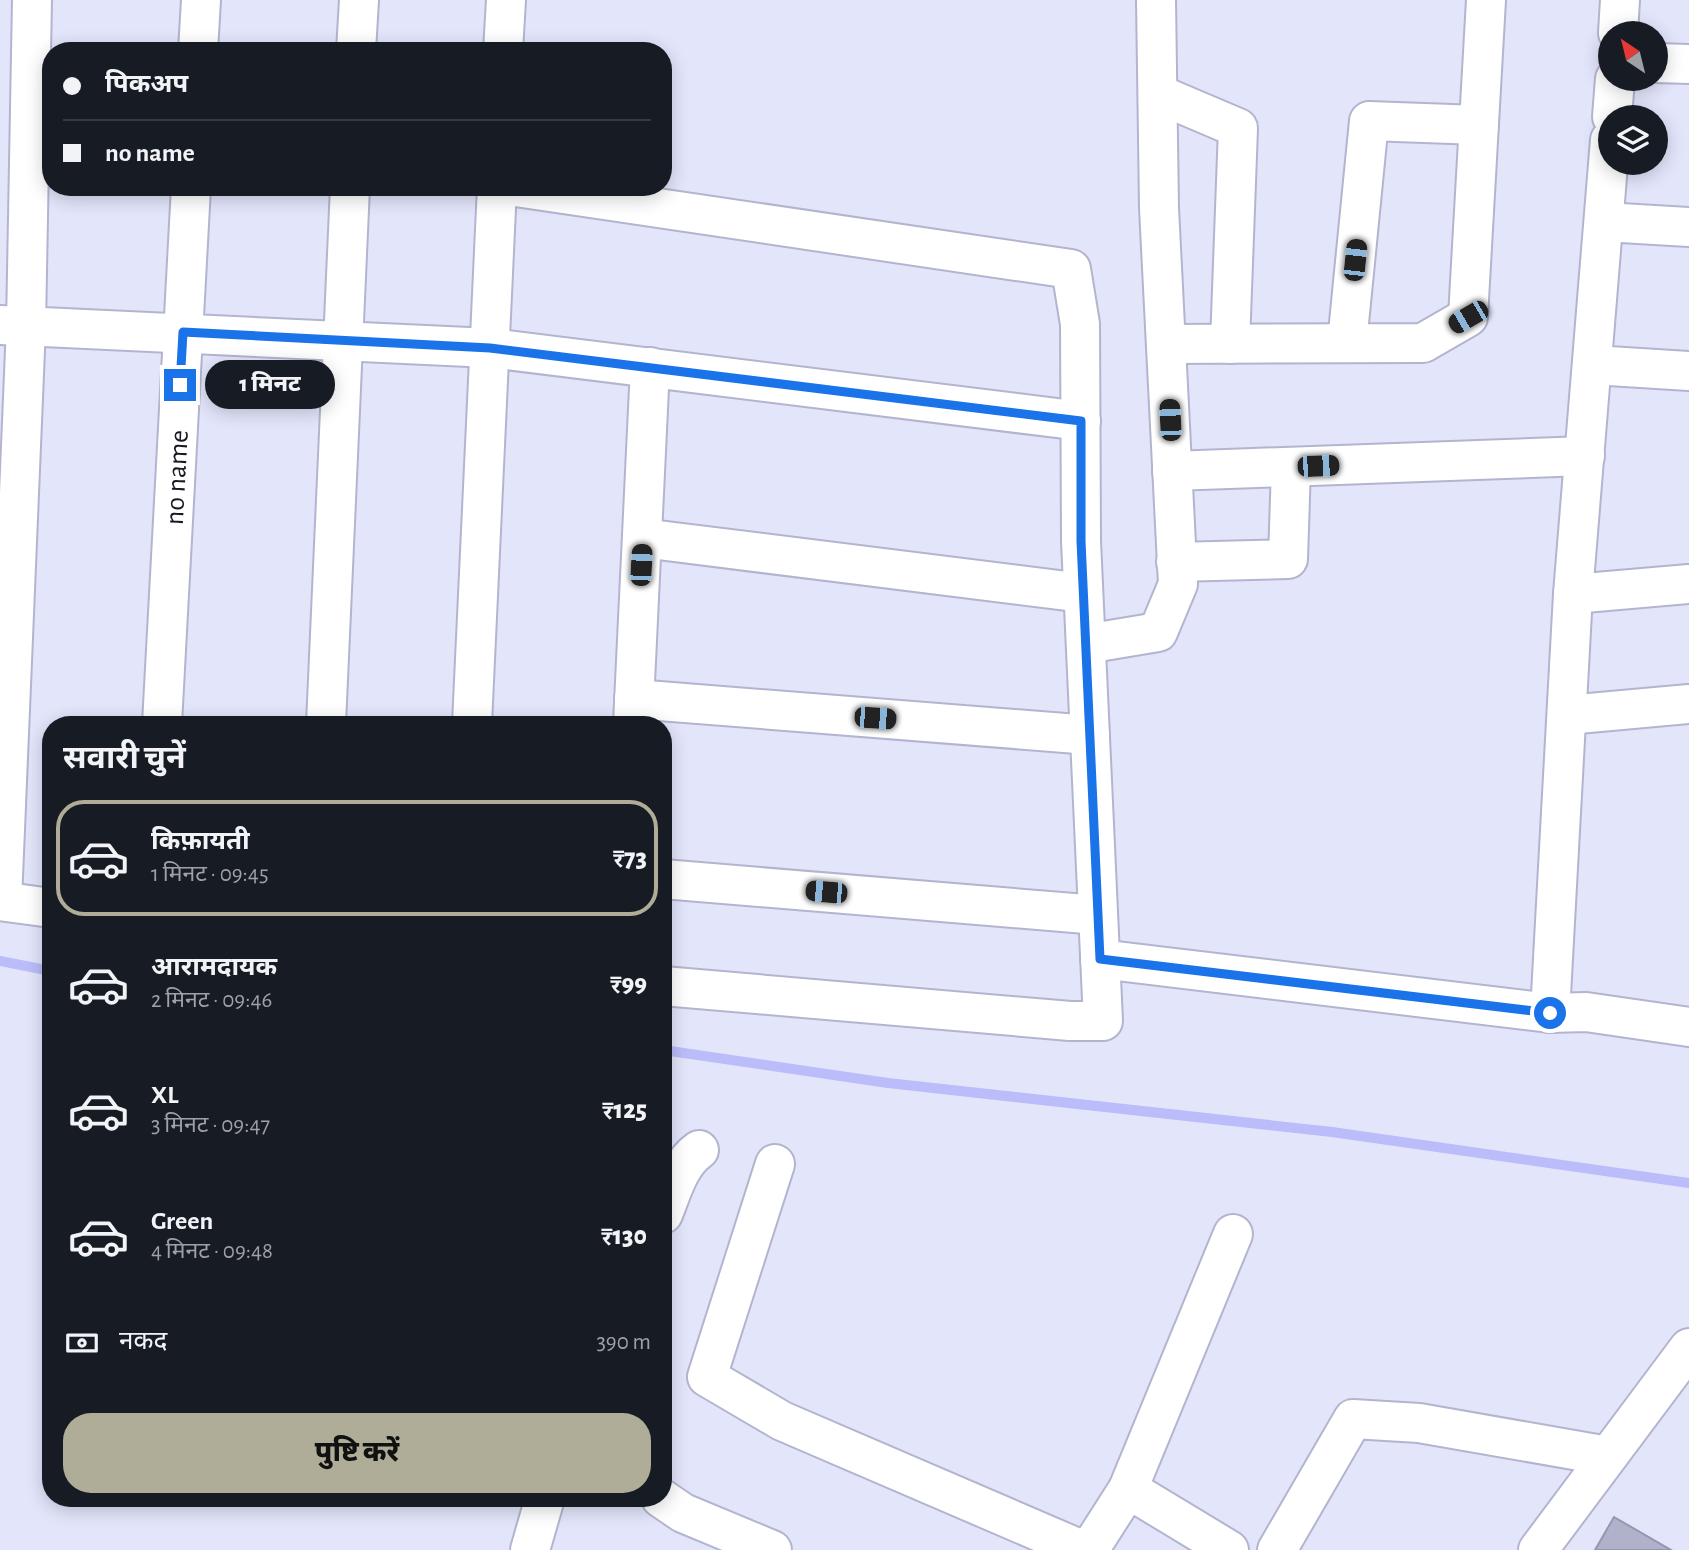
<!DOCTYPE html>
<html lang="hi">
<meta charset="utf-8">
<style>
body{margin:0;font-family:"Alegreya Sans","Noto Sans Devanagari",sans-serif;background:#242831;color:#f1f3f6;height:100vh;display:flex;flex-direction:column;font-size:26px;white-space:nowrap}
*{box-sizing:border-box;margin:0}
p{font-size:23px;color:#9ea1a6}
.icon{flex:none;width:38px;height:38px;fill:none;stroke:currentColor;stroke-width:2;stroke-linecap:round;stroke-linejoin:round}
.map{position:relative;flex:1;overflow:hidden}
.drawer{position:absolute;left:42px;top:716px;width:630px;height:791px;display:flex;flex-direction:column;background:#171b24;border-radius:28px;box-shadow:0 4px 18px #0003}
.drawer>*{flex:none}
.guide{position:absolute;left:42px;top:42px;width:630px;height:154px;border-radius:28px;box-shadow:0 4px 18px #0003;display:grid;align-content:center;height:154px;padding:0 21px;background:#171b24}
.needle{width:46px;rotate:325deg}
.buttons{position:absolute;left:1598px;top:21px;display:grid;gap:14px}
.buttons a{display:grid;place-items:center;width:70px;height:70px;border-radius:50%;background:#171b24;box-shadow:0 4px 18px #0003;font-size:35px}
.end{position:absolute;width:32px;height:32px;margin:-16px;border:9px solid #1a73e8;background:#fff;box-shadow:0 0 0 4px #fff}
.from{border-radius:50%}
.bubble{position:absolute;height:49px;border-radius:24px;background:#171b24;box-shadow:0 4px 18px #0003;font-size:23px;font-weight:800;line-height:49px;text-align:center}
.car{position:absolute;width:21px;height:42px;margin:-21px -10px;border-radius:9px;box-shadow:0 0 5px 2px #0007;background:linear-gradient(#222 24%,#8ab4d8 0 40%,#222 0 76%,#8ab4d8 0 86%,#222 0)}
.guide b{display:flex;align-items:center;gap:24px;height:66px;font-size:26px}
.guide b+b{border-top:2px solid #363941}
.guide i{width:18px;height:18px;background:#f1f3f6}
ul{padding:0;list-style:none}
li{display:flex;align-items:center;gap:21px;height:116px;margin:0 14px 10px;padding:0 7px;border:4px solid transparent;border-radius:28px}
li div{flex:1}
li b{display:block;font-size:26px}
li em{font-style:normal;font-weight:800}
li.active{border-color:#afad98}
li>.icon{width:63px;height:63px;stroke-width:1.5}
h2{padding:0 21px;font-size:32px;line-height:84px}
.pay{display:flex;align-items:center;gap:18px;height:77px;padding:0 21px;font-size:26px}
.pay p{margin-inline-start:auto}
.button{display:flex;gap:14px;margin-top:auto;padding:14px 21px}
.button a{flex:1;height:80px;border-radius:28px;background:#afad98;color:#111;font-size:28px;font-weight:800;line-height:80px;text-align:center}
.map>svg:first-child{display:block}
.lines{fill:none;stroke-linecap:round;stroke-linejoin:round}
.stream{stroke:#babdf9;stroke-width:10}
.building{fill:#b0b2cc;stroke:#9597b1;stroke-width:2}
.minor-casing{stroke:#b3b5cf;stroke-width:42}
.minor{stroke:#fff;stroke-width:38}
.route{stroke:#1a73e8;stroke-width:9}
.labels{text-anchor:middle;stroke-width:5;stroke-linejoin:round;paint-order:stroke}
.street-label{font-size:28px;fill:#181922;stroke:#f2f3fe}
</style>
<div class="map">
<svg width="1689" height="1550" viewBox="0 0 1689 1550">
<rect width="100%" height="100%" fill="#e3e5fb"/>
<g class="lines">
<!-- stream -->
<g class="stream">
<polyline points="0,961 51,971"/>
<polyline points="663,1050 888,1083 1332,1132 1689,1183"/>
</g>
</g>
<!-- building -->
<polygon class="building" points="1614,1517 1671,1550 1595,1550"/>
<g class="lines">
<!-- minor casing -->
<g class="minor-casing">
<g id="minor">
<polyline points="1618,33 1620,0"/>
<polyline points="198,51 201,0"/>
<polyline points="356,51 359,0"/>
<polyline points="503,51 506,0"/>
<polyline points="1656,63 1689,64"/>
<polyline points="1158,94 1238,128 1230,344"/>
<polyline points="1612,117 1615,79"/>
<polyline points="516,187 1071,269 1080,324 1081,541 1103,1021 1070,1021 663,986"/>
<polyline points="1604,222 1689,227"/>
<polyline points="0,325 490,348 1081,421"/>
<polyline points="1347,343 1369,121 1479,125"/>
<polyline points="1166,344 1423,343 1468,317 1486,0"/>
<polyline points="1593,365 1689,371"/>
<polyline points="1172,471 1585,456"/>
<polyline points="642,538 1083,593"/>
<polyline points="1176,562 1288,559 1291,467"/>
<polyline points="1573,594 1689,584"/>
<polyline points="1086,644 1158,632 1178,584 1159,208 1156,0"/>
<polyline points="634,699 1090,735"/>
<polyline points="1567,715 1689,704"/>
<path id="s1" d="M 162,724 L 191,187"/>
<polyline points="326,724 350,187"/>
<polyline points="472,724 497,187"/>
<polyline points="633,724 650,367"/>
<polyline points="663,879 1098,915"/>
<polyline points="0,901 51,908"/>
<polyline points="2,901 26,326 32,0"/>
<polyline points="1100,959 1550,1013 1586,1012 1689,1027"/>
<polyline points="1550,1013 1573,594 1610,140"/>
<polyline points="775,1164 707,1377 782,1421 1082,1550"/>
<path d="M 663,1214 C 672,1192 679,1164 699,1150"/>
<polyline points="1128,1489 1229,1550"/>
<polyline points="661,1498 683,1513 772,1550"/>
<polyline points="530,1550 545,1498"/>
<polyline points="1089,1550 1128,1489 1233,1234"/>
<polyline points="1277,1550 1353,1419 1419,1423 1608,1456"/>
<polyline points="1538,1550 1689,1348"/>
</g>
</g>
<!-- minor -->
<use href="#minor" class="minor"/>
</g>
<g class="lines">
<!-- route -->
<polyline class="route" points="180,385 183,332 490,348 1081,421 1081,541 1100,959 1550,1013"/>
</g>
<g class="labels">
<!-- street labels -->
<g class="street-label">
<text dy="10" stroke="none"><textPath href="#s1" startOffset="247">no name</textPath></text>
</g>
</g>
</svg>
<div class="buttons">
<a><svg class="needle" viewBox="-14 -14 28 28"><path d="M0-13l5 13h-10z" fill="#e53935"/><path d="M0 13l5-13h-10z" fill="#9ea1a6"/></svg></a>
<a><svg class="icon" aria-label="layers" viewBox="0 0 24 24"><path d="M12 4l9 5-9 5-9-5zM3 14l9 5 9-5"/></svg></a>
</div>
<i class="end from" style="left:1550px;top:1013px"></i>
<i class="end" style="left:180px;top:385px"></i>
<div class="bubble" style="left:205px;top:360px;width:130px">1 मिनट</div>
<i class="car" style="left:1355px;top:260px;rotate:6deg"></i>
<i class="car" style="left:1468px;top:317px;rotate:240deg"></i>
<i class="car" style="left:1170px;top:420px;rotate:357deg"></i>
<i class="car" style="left:1318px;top:466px;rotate:88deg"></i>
<i class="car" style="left:641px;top:565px;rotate:3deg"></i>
<i class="car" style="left:875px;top:718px;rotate:94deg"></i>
<i class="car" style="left:826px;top:892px;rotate:275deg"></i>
<div class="guide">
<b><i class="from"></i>पिकअप</b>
<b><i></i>no name</b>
</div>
<section class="drawer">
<h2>सवारी चुनें</h2>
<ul>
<li class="active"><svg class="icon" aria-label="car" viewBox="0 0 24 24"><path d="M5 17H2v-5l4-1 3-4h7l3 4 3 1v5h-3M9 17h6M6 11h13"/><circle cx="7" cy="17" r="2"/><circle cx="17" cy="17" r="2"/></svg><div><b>किफ़ायती</b><p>1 मिनट · 09:45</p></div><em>₹73</em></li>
<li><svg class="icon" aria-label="car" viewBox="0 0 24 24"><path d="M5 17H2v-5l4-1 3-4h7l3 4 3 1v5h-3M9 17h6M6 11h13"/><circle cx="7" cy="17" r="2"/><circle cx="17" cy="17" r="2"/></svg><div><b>आरामदायक</b><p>2 मिनट · 09:46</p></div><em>₹99</em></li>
<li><svg class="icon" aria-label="car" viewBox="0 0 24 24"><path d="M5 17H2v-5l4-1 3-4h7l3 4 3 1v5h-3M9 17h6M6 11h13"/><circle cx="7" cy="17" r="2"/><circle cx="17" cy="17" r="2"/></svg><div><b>XL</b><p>3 मिनट · 09:47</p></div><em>₹125</em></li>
<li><svg class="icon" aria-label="car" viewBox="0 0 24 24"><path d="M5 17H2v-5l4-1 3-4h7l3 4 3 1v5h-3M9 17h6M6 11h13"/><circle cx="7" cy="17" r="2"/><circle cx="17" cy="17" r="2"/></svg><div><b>Green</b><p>4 मिनट · 09:48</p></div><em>₹130</em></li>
</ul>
<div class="pay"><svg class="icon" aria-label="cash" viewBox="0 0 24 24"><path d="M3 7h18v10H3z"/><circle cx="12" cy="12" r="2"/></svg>नकद<p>390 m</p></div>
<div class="button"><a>पुष्टि करें</a></div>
</section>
</div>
